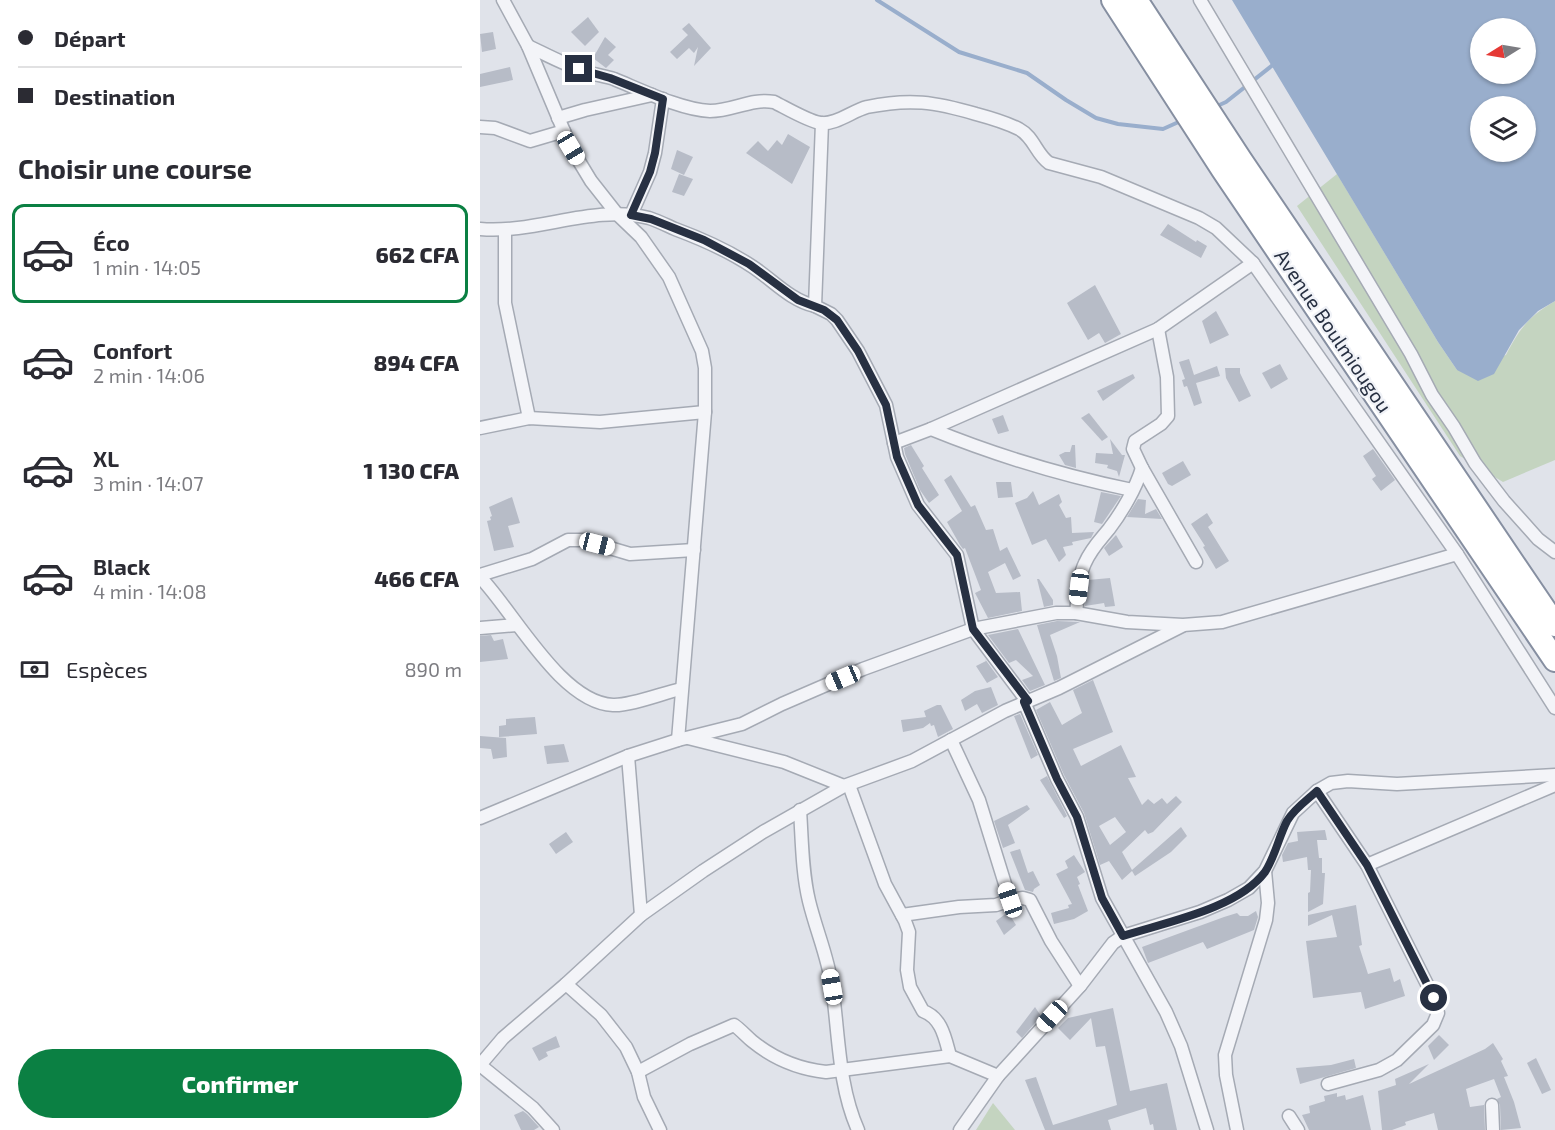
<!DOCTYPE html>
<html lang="fr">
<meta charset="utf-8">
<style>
body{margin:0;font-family:"Exo 2",sans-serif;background:#f2f2f3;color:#2b2b33;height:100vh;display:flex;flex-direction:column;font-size:22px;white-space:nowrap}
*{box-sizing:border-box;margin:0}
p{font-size:20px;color:#7c7c81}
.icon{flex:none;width:33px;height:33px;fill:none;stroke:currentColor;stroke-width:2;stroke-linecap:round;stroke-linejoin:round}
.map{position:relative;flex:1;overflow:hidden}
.details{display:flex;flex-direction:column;background:#fff;width:480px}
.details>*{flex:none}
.top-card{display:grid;align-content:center;height:132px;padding:0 18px;background:#fff}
.needle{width:39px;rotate:259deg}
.controls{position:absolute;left:990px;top:18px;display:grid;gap:12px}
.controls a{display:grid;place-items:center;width:66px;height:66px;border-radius:50%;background:#fff;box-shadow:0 2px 4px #0004;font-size:30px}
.end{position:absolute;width:27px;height:27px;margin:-14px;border:8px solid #273042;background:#fff;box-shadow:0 0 0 3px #fff}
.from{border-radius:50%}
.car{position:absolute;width:18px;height:36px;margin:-18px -9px;border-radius:8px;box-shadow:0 0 4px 2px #0007;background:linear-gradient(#fff 24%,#345 0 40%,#fff 0 76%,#345 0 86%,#fff 0)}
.top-card b{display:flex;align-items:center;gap:21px;height:57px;font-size:22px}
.top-card b+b{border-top:2px solid #e1e1e2}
.top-card i{width:15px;height:15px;background:#2b2b33}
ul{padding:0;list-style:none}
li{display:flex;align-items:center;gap:18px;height:99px;margin:0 12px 9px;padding:0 6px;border:3px solid transparent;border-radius:12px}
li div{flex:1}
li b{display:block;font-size:22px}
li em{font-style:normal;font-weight:800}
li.current{border-color:#0b8043}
li>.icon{width:54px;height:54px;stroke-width:1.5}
h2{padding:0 18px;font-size:27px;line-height:72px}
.pay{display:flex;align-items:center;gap:15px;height:66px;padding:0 18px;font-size:22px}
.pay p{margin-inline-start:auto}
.action{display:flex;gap:12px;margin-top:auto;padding:12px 18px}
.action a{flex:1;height:69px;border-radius:36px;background:#0b8043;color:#fff;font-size:24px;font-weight:800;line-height:69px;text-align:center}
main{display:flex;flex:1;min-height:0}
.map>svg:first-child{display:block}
.green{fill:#c4d4c0}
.water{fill:#99aecc;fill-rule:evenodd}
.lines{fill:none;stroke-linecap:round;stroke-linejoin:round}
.stream{stroke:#99aecc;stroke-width:4}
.building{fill:#b7bcc7;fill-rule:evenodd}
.street-casing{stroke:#a5aab4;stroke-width:15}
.highway-casing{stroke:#868fa1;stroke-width:26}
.street{stroke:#f3f4f8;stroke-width:12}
.highway{stroke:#fff;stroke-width:22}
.route{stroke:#273042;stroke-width:8}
.labels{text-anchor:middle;stroke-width:4.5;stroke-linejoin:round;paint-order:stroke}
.street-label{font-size:20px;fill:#273042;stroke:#f0f2f7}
</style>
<main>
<section class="details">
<div class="top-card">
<b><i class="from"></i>Départ</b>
<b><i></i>Destination</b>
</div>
<h2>Choisir une course</h2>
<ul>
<li class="current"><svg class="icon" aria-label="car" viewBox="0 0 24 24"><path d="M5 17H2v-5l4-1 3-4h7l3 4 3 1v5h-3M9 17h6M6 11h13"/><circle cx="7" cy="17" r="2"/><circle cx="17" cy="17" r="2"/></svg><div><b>Éco</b><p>1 min · 14:05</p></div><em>662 CFA</em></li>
<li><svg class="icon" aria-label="car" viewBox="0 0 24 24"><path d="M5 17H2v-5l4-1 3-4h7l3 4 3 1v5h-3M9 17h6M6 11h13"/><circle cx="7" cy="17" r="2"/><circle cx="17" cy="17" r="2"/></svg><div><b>Confort</b><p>2 min · 14:06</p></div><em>894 CFA</em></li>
<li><svg class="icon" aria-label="car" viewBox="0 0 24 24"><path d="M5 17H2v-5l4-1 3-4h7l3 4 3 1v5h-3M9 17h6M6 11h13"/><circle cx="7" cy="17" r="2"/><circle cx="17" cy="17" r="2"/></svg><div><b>XL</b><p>3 min · 14:07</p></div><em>1 130 CFA</em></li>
<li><svg class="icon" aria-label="car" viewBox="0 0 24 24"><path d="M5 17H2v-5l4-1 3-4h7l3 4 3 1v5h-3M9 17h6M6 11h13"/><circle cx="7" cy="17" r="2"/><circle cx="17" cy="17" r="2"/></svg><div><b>Black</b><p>4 min · 14:08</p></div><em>466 CFA</em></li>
</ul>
<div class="pay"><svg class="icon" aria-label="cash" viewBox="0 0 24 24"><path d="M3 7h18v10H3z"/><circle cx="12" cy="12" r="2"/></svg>Espèces<p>890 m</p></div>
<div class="action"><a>Confirmer</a></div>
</section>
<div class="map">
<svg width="1075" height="1130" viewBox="0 0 1075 1130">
<rect width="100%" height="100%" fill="#e0e3ea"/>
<!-- green -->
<g class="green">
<path d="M 857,174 L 958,342 L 977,370 L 1026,355 C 1040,328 1048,317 1075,301 L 1075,460 L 1023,482 L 980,456 L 817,206 Z"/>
<polygon points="513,1103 535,1130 496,1130"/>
</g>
<!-- water -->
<path class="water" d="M 752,0 L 1075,0 L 1075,301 L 1058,311 L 1039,330 L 1014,374 L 998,381 L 977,370 L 958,342 ZM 1000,28 L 1046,28 L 1046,74 L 1000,74 ZM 1000,106 L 1046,106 L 1046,152 L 1000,152 Z"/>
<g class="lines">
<!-- stream -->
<g class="stream">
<polyline points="397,0 479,52 547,73 586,100 616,118 638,124 683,129 703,120"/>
<polyline points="735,107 746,102 794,64"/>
</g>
</g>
<!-- building -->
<g class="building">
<polygon points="108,17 119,32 105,46 91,32"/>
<polygon points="209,23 231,48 214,66 218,47 214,53 209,48 197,59 190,52 208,35 202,29"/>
<polygon points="13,32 16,49 2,52 0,34"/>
<polygon points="125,37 136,47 128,55 134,60 126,68 113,58"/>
<polygon points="30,67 33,80 0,87 0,74"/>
<polygon points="308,134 330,147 312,184 266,153 278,141 288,151 297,140 302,145"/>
<polygon points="197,150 213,157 204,175 191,169"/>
<polygon points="199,174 213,179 204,196 192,192"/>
<polygon points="688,224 716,242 717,240 727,246 721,258 680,235"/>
<polygon points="615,285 641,334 625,343 619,333 608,340 587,303"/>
<polygon points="736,311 749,335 730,344 722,321"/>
<polygon points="709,359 714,375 737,366 740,376 716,383 722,403 714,406 707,386 704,387 702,380 705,379 699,362"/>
<polygon points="800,364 808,379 791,389 782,373"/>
<polygon points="745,368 760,368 760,373 771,396 759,402 746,378"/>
<polygon points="653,374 655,378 623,401 617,391"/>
<polygon points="609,413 628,437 622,441 601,418"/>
<polygon points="523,415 529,431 518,434 512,419"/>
<polygon points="630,439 642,455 645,455 639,477 637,471 627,468 628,465 615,463 616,453 633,454"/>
<polygon points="431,445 444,466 442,468 459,495 449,503 440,490 425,454 424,448"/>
<polygon points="592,445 595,445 596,468 585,465 579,455 585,452 590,452"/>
<polygon points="893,449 915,480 901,491 892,479 896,476 883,456"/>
<polygon points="703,461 711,475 692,486 688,484 682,473"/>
<polygon points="471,475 491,507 495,505 506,530 513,529 520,551 527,547 541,576 533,580 525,563 508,572 516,593 540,592 542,611 508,618 495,593 501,590 485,548 483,549 480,545 467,522 482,511 464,480"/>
<polygon points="516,482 531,482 533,497 518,498"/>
<polygon points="553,491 559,505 579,494 582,502 579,505 586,518 591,517 592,533 614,532 611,538 592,542 593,545 583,547 586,555 579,562 566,539 552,545 535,503 547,498"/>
<polygon points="621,492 641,496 622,524 614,522"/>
<polygon points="32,497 40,523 28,526 34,547 14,551 7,521 11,520 10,517 12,516 9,507"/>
<polygon points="658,499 666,500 665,514 676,509 682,519 647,517"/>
<polygon points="727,513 733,523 728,527 749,561 736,569 723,547 725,546 711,524"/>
<polygon points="636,535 643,547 629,556 624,548"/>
<polygon points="630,578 635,606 625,607 624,603 605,606 608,580"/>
<polygon points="557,579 559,579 573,600 573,605 564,607"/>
<polygon points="577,621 600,622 570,635 577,656 581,678 574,681 557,625"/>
<polygon points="538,629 565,685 550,691 542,680 553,676 536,660 529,663 508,635"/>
<polygon points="11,635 14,641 23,639 28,659 0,662 0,636"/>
<polygon points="505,659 518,677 507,683 496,666 506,661"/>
<path d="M 613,680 L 633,732 L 593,749 L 601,766 L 641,745 L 656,777 L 648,778 L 662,805 L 668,799 L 674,804 L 682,798 L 687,804 L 696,796 L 702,802 L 673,832 L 668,834 L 665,830 L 642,852 L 652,870 L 701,827 L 707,836 L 691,852 L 655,876 L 652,871 L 642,880 L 629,861 L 620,865 L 604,813 L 584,775 L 556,710 L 570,702 L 582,725 L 602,713 L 593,690 ZM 635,817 L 646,832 L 630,845 L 619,826 Z"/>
<polygon points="511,687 518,705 502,713 497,704 485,711 481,700 495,691"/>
<polygon points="457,705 461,705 473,729 458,737 454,725 451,726 450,723 443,728 423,732 421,720 446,717 444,711"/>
<polygon points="540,714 558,755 551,759 534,716"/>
<polygon points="55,717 57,734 19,737 19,726 26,725 26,719"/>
<polygon points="0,736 26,738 27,757 13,759 11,749 0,748"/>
<polygon points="84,744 89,762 67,764 64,746"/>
<polygon points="567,776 587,816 584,818 560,780"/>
<polygon points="547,805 550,809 528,825 535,843 523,848 514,821"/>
<polygon points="845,830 847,840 837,840 839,858 842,858 842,873 845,873 843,904 828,912 828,893 830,892 831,870 828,870 827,857 803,862 802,855 808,843 818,841 817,832"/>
<polygon points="86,832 93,842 76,854 69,844"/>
<polygon points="540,849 548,873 553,871 560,885 554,889 553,892 545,890 530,852"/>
<polygon points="594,855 605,872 597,877 600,884 598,885 608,911 594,919 574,924 571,913 589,908 588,905 592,904 576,874 588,868 585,861"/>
<polygon points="876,905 882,945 879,946 888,974 910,968 914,982 920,979 925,996 885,1009 881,992 833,998 826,941 857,937 852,915 828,926 828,915"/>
<polygon points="776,911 778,917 774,930 727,949 723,942 668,963 662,947 744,917 757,913 760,916 768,916"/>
<polygon points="528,912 536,925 524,935 516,921"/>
<polygon points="555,1007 561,1016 542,1038 536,1032"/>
<polygon points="633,1008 650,1091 687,1083 697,1130 674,1130 673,1124 670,1125 666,1108 628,1120 631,1130 565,1130 545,1080 556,1077 573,1125 637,1105 625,1046 616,1047 611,1018 590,1040 578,1028 588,1018"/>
<polygon points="959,1035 969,1045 954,1060 948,1046"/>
<polygon points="76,1036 80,1047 66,1052 68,1056 59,1061 52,1048"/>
<polygon points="1013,1043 1023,1059 1021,1061 1028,1076 1024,1077 1034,1102 1041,1128 1021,1130 1020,1105 1017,1099 1021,1097 1014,1079 986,1089 990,1107 1004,1105 1005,1130 958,1130 954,1113 925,1122 926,1125 912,1130 902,1130 898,1091 916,1085 915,1079 949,1064 929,1084 1005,1049"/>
<polygon points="1056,1058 1071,1090 1062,1094 1047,1063"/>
<polygon points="874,1059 876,1068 820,1084 816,1068 851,1065"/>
<polygon points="857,1093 857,1097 865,1095 866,1100 883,1095 891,1130 829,1130 822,1115 830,1113 829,1106 845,1101 844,1096"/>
<polygon points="43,1111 47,1114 59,1127 54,1130 41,1130 34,1115"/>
</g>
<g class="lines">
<!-- street casing -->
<g class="street-casing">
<g id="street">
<polyline points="23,0 48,46 91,148 111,181 137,214 161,237 189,277 222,351 225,368 225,412 198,740"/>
<polyline points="720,0 931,354 952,395 974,427 995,463 1024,501 1058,539 1075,552"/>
<path d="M 48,46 C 67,55 87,66 107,72 C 116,75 125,76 134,79 C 161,90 202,110 230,111 C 253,111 271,98 294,102 C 306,108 328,121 340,123 C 356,125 372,111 387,107 C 430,98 455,102 496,114 C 511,118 525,122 539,129 C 554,137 556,154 569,163 L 621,177 L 719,218 L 736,228 L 773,263 L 977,554"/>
<polyline points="78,118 105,110 172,95"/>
<polyline points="342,123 335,306 351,314 357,320 378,351 406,405 417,457 438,505 477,555 493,629 547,701"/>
<polyline points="0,127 15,128 50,141 84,131"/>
<polyline points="151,215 170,172 175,153 183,99"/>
<path d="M 0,229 C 57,234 113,204 169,218 C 178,221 186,225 195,229 C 222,239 249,251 273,267 C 294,281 310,300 335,306"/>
<polyline points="25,230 25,303 49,418"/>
<polyline points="678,329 687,377 688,416 681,424 655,441 653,449 662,468 716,562"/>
<polyline points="0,428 49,418 120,422 225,412"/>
<path d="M 451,429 C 515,455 584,476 652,490"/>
<polyline points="414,443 451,429 678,329 773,263"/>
<polyline points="0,575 52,559 88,540 103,540 150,554 214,550"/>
<path d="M 0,577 C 34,612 81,703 133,705 C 150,706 183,693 201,689"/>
<path d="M 596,613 C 598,597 598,577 605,563 C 611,549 620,540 629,529 C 642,512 656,488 662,468"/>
<polyline points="0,628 37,625"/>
<polyline points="544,702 577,779 597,817 622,898 686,1012 701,1046 727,1130"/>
<polyline points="208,738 304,762 364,786"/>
<polyline points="471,740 499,800 530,900"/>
<polyline points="148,756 161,915"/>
<path d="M 369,785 L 405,884 L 425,921 L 429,932 L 427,970 L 430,987 L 443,1011 C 462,1018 465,1038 470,1056"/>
<polyline points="837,791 887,865 954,998 958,1013 953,1025 917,1060 899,1070 848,1084"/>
<path d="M 320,810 C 322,840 322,872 329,901 C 336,930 348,957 352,986 C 359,1034 358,1085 378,1130"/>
<polyline points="0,818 148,756 198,740 262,724 302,704 383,669 493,629 576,613 596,613 647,622 703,625 742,622 977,554 1075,708"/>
<polyline points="887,865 1075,785"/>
<polyline points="422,915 479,907 516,905 530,900 543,898 550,900 571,941 600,986"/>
<polyline points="86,984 121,1015 146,1047 158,1072 164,1097 180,1130"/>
<polyline points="0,1065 23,1038 86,984 161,915 223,871 283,832 364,786 432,761 525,711 579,688 702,626"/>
<polyline points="0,1065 53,1108 73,1130"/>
<path d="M 158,1072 L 210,1044 L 254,1025 C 261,1030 266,1036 272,1041 C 294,1059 319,1069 346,1072 L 470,1056 L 518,1076"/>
<polyline points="1012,1105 1013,1130"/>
<polyline points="809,1116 818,1130"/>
<polyline points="480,1130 518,1076 600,986 633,943 643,936 720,912 748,900 769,888 785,871 813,813 837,791 851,783 868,781 917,784 1075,775"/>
<polyline points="757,1130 746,1075 745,1055 786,920 788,903 785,871"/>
</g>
</g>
<!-- highway casing -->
<g class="highway-casing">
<g id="highway">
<polyline points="633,0 743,170 1075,660"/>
<polyline points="656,0 760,159 1075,625"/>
</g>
</g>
<!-- street -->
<use href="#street" class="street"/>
<!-- highway -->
<use href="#highway" class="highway"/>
</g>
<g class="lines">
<!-- route -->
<path class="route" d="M 99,69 L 130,78 L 183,99 L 175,153 L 170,172 L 151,215 L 171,219 L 224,240 L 269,264 L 318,300 L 344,310 L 357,320 L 378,351 L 406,405 L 417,457 L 438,505 L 477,555 L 493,629 L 548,701 L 544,702 L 577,779 L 597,817 L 622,898 L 643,936 C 686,922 757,909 785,872 C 795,857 799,836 807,821 C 814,809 827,800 837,791 L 887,865 L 954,998"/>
</g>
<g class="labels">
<!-- street labels -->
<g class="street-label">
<text transform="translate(853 331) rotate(56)" y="7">Avenue Boulmiougou</text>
</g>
</g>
</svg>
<div class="controls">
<a><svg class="needle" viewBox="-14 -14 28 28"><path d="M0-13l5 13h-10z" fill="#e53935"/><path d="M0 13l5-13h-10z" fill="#7c7c81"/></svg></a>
<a><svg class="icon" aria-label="layers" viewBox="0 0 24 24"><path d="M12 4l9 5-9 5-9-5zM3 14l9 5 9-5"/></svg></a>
</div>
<i class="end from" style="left:954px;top:998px"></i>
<i class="end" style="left:99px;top:69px"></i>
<i class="car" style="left:91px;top:148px;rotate:149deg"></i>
<i class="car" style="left:117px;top:544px;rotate:104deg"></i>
<i class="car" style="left:599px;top:587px;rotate:187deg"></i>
<i class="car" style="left:363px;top:678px;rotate:247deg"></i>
<i class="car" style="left:530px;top:900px;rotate:341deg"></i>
<i class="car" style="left:352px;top:987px;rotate:350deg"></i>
<i class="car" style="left:572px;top:1016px;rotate:223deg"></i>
</div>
</main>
